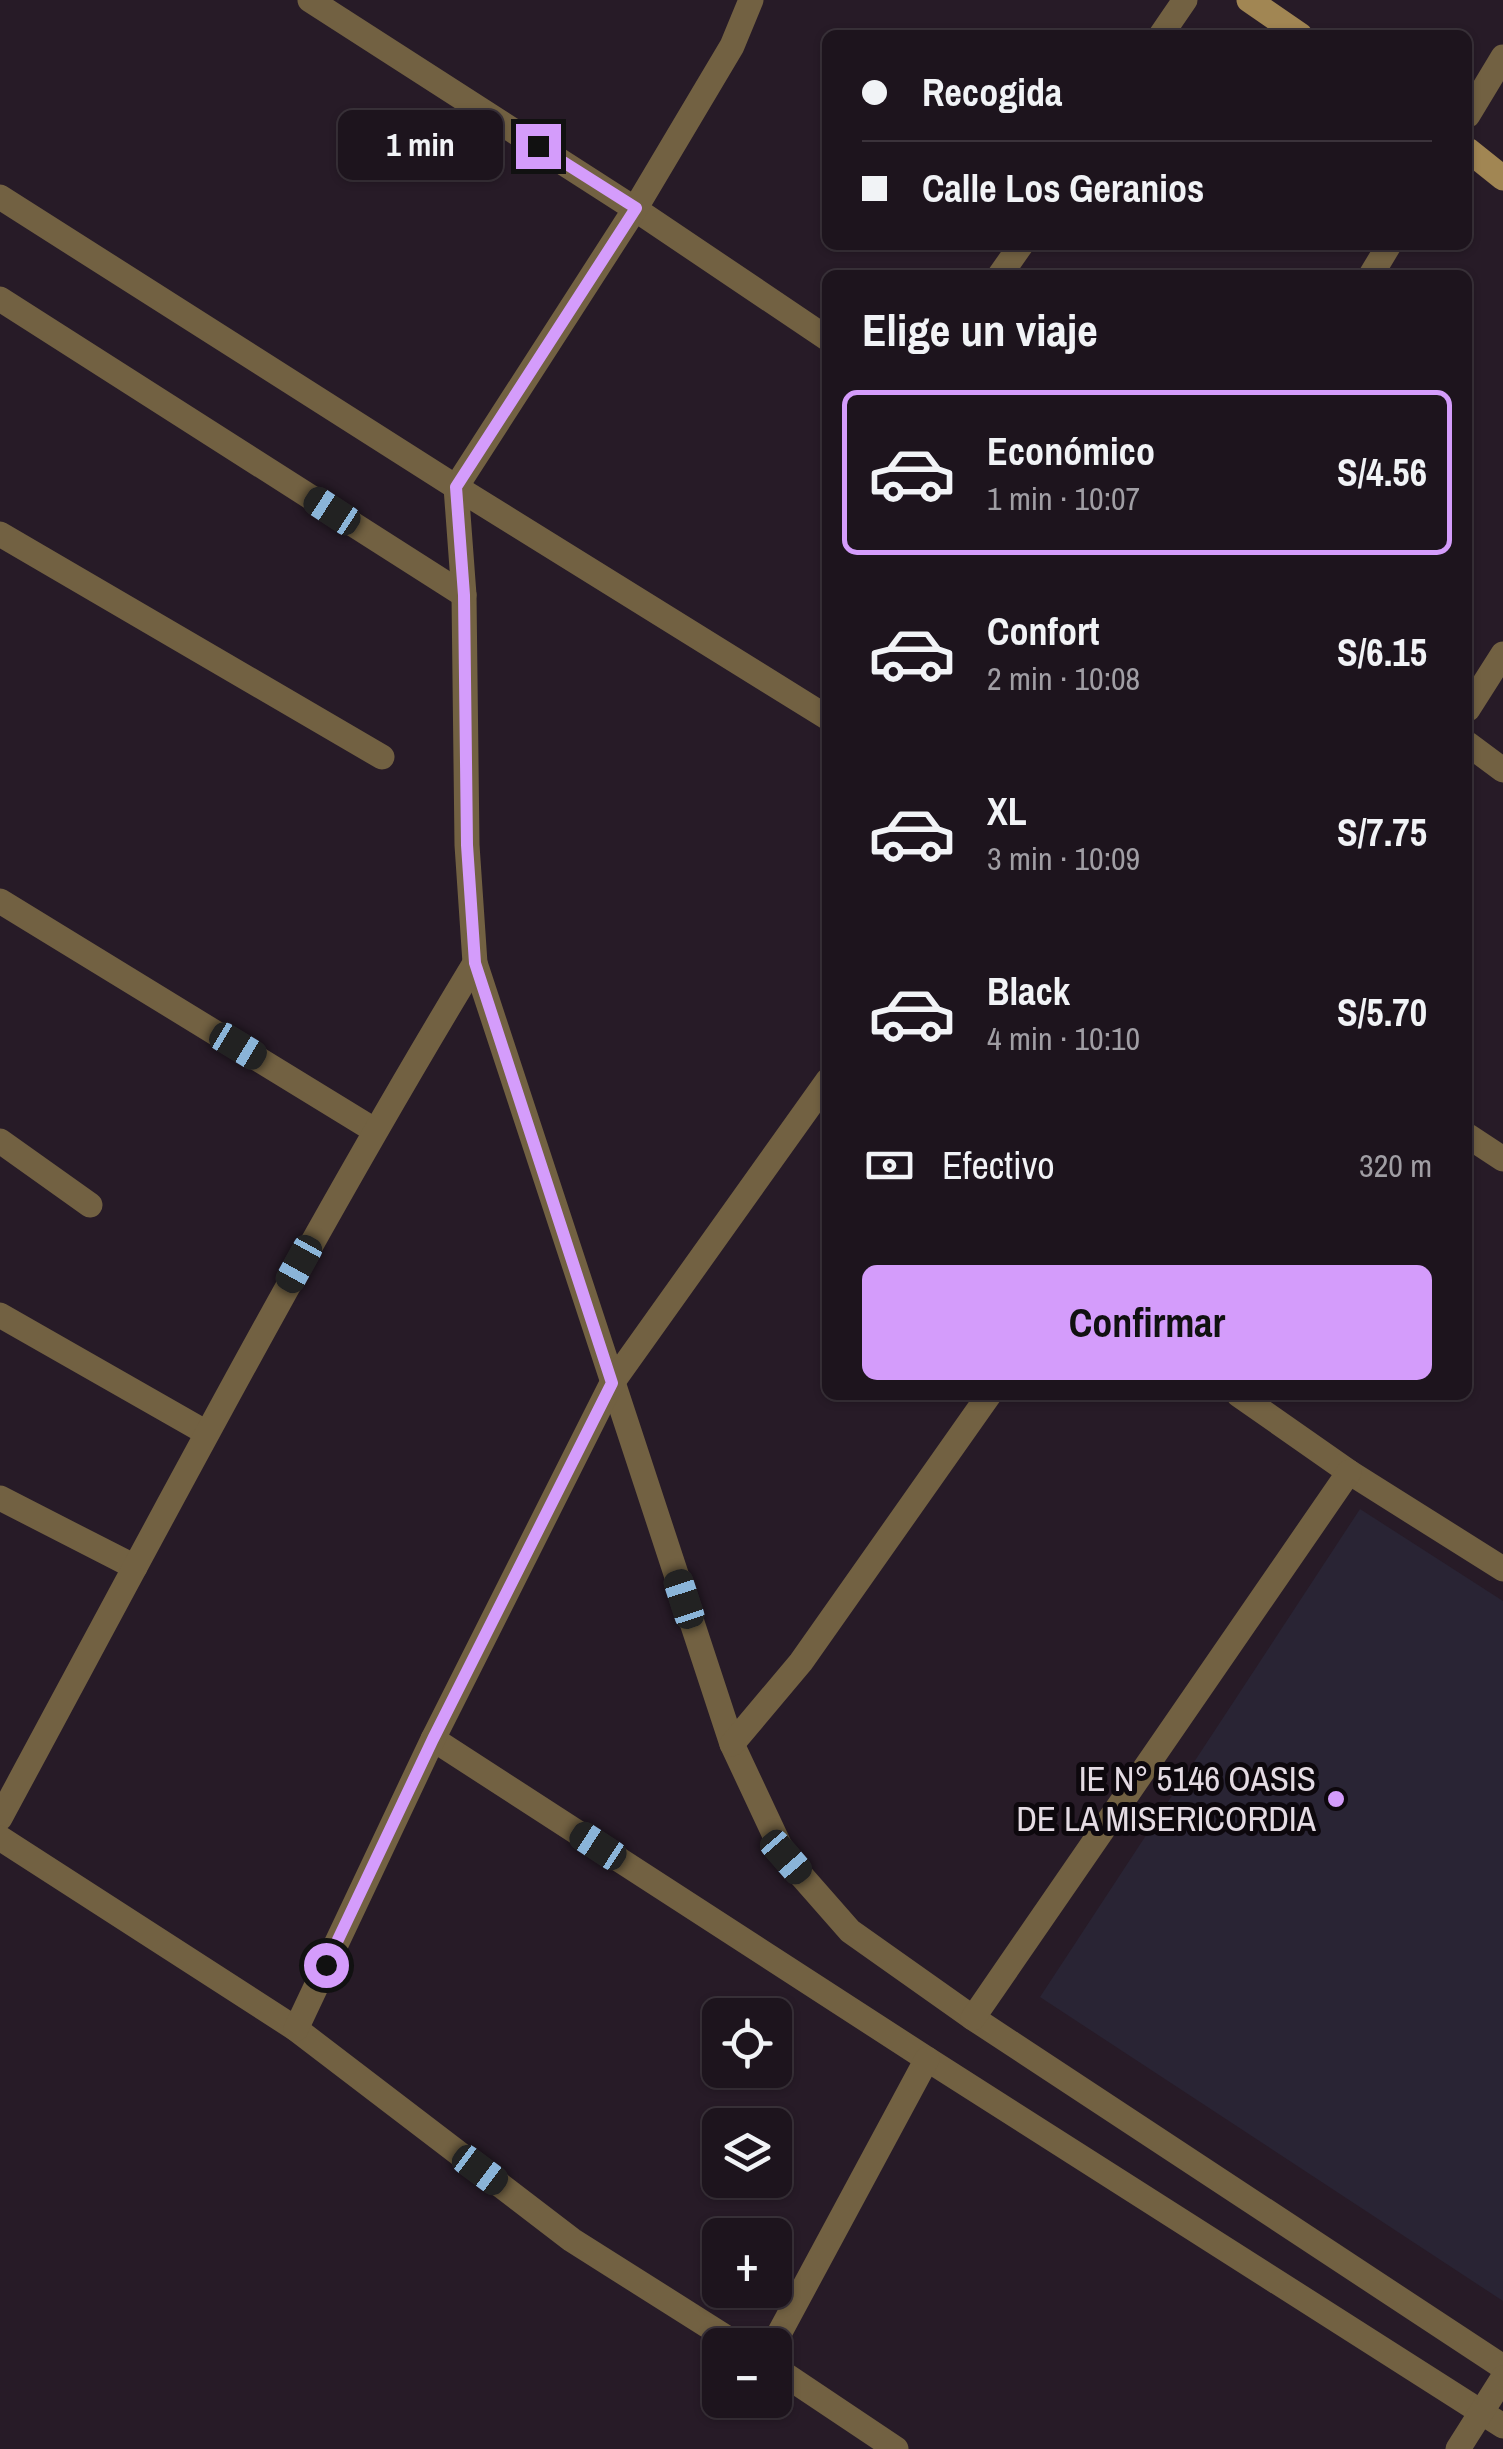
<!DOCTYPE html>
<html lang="es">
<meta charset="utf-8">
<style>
body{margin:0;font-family:"Archivo Narrow",sans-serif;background:#2a212a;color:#f1f3f6;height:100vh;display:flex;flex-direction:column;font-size:38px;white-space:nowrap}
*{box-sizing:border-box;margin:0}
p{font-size:32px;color:#a09ea4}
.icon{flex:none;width:55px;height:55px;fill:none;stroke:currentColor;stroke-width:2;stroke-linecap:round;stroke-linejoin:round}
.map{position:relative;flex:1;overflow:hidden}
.side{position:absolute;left:822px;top:270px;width:650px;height:1130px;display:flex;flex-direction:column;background:#1d141d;border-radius:15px;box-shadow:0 2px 8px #0004,0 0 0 2px #3b333b}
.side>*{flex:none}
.hud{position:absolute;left:822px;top:30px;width:650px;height:220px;border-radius:15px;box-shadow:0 2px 8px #0004,0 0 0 2px #3b333b;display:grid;align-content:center;height:220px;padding:0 40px;background:#1d141d}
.tools{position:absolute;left:702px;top:1998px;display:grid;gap:20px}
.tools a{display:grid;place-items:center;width:90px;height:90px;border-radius:15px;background:#1d141d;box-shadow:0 2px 8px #0004,0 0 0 2px #3b333b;font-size:50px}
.end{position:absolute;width:45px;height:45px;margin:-22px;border:12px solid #d49cfb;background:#111;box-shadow:0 0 0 5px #111}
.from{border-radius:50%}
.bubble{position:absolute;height:70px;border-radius:15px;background:#1d141d;box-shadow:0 2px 8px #0004,0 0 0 2px #3b333b;font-size:32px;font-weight:700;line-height:70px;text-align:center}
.car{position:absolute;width:30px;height:60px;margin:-30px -15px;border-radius:12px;box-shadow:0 0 8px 2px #0007;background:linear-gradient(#222 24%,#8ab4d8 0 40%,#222 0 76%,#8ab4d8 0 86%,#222 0)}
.hud b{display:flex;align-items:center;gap:35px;height:95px;font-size:38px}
.hud b+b{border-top:2px solid #3b333b}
.hud i{width:25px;height:25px;background:#f1f3f6}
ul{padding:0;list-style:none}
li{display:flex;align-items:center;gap:30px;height:165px;margin:0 20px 15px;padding:0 20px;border:5px solid transparent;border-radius:15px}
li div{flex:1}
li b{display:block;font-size:38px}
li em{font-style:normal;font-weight:700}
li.active{border-color:#d49cfb}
li>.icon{width:90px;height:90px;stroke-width:1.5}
h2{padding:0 40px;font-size:45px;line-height:120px}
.pay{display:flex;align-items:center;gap:25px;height:110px;padding:0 40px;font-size:38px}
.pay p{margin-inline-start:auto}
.primary-button{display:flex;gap:20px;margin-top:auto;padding:20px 40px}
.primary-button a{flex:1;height:115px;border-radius:15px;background:#d49cfb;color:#111;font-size:40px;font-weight:700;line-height:115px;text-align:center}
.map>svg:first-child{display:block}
.education{fill:#292434}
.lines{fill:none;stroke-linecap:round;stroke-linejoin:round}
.street{stroke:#726142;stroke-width:25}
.secondary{stroke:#a18653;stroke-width:25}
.route{stroke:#d49cfb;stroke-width:12}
.poi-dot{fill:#d49cfb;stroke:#0d080d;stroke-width:4}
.labels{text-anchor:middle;stroke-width:10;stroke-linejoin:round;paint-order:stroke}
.poi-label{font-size:35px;fill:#e4dbe3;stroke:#0d080d;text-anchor:end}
</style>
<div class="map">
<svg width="1503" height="2449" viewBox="0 0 1503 2449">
<rect width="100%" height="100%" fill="#271b27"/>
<!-- education -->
<polygon class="education" points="1360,1509 1503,1601 1503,2301 1040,1997"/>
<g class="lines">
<!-- street -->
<g class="street">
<polyline points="310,0 635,209 828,339"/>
<polyline points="751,0 732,46 635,209 456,487 464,595 467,845 475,963 732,1744 785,1857 850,1931 973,2018 1503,2367"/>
<polyline points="1161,35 1185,0"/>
<polyline points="1468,115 1503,57"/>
<polyline points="0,197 456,487 828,718"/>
<polyline points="1000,275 1021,245"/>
<polyline points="1371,275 1389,245"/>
<polyline points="0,299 464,595"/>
<polyline points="0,534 382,757"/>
<polyline points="1468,709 1503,654"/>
<polyline points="1468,744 1503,770"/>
<polyline points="0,901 374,1130"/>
<polyline points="1468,1136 1503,1159"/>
<polyline points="0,1141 90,1205"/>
<polyline points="0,1315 205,1432"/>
<polyline points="1239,1395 1349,1472 1503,1569"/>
<polyline points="0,1498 135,1567"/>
<polyline points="433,1739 927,2059 1503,2426"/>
<polyline points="732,1744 801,1662 989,1395"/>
<path d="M 0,1818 C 155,1531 306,1242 475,963"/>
<polyline points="0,1838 296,2029 572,2240 738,2345"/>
<polyline points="973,2018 1349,1472"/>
<polyline points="296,2029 433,1739 612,1383 828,1080"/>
<polyline points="773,2345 927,2059"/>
<polyline points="775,2368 896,2449"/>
<polyline points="1458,2449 1503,2378"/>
</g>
<!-- secondary -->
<g class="secondary">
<polyline points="1249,0 1300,35"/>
<polyline points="1468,150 1503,178"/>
</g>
</g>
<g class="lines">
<!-- route -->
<polyline class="route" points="326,1965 433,1739 612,1383 475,963 467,845 464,595 456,487 636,208 538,146"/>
</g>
<!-- markers -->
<circle class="poi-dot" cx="1336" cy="1799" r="10"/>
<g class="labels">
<!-- poi labels -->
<g class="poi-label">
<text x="1316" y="1791">IE N° 5146 OASIS<tspan x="1316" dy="40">DE LA MISERICORDIA</tspan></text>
</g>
</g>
</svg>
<div class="tools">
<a><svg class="icon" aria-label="locate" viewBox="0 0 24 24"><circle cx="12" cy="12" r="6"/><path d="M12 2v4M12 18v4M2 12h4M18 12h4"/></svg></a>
<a><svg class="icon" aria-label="layers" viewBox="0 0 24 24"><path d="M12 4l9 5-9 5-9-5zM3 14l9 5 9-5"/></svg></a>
<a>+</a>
<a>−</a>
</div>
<i class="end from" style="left:326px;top:1965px"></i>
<i class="end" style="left:538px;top:146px"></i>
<div class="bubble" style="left:338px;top:110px;width:165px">1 min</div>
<i class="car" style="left:332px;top:511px;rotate:303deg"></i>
<i class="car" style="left:238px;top:1046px;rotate:121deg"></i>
<i class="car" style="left:299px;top:1264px;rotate:209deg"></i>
<i class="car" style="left:684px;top:1599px;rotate:342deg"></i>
<i class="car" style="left:598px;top:1846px;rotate:303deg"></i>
<i class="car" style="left:786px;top:1857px;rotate:139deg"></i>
<i class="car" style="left:480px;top:2170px;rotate:127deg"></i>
<div class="hud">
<b><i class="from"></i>Recogida</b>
<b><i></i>Calle Los Geranios</b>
</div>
<section class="side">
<h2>Elige un viaje</h2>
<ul>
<li class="active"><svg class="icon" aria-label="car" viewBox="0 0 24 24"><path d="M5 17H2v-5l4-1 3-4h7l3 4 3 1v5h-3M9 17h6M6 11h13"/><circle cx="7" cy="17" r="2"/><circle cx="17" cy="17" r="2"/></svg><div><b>Económico</b><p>1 min · 10:07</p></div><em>S/4.56</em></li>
<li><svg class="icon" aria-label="car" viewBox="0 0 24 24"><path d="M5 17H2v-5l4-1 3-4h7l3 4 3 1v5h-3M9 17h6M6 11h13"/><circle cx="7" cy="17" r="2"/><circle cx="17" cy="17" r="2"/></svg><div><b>Confort</b><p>2 min · 10:08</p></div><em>S/6.15</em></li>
<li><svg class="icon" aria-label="car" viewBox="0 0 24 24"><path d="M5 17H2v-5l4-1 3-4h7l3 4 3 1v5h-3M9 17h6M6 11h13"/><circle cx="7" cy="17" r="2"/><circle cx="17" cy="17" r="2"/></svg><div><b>XL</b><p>3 min · 10:09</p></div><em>S/7.75</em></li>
<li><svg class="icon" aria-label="car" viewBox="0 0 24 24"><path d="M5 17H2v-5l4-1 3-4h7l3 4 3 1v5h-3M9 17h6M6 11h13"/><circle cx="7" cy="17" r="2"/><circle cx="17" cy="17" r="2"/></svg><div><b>Black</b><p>4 min · 10:10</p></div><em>S/5.70</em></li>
</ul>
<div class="pay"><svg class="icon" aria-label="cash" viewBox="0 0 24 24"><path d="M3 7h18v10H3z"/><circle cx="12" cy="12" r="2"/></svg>Efectivo<p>320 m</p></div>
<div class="primary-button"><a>Confirmar</a></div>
</section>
</div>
